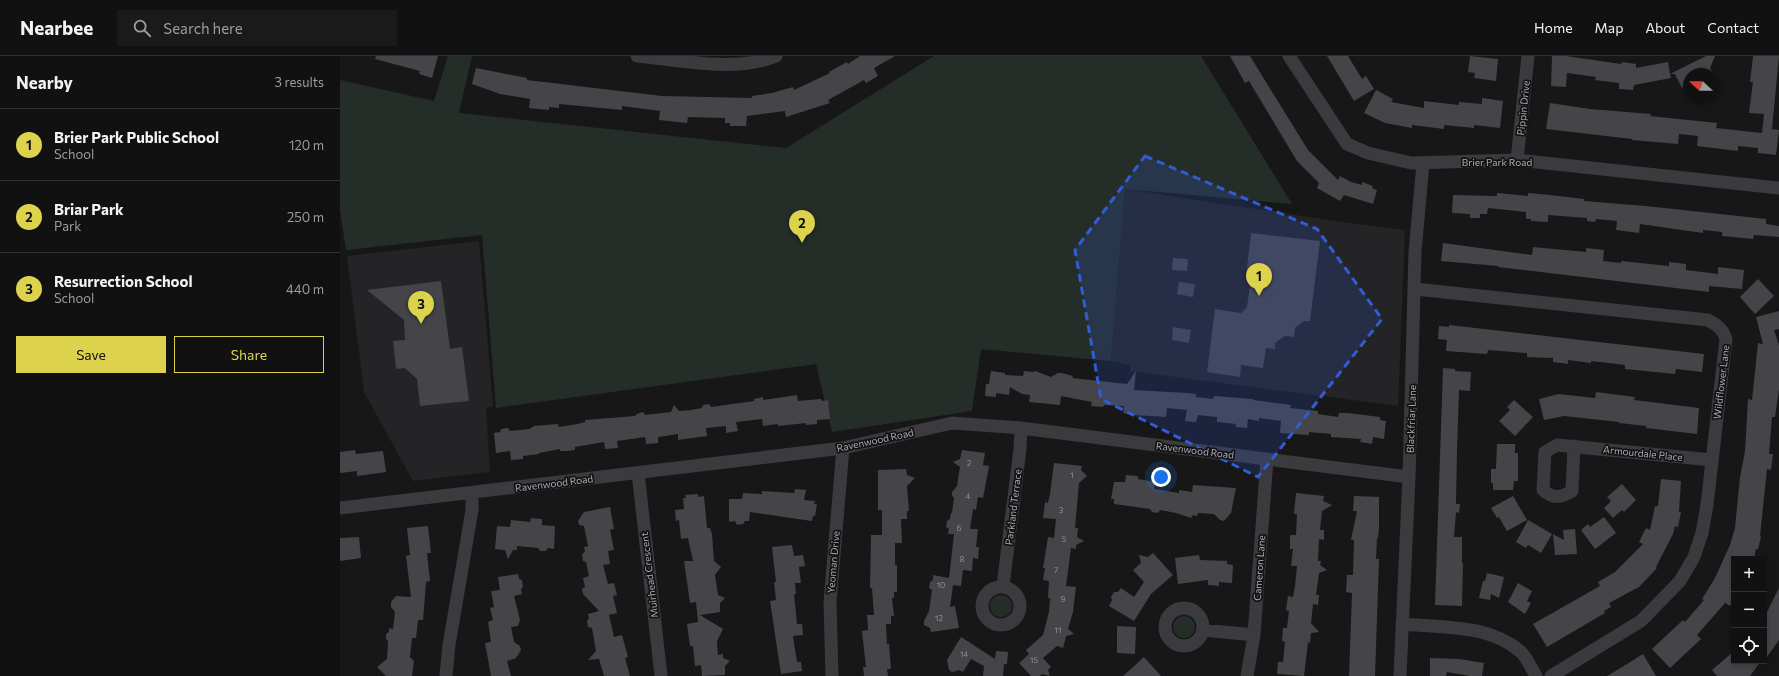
<!DOCTYPE html>
<html lang="en">
<head>
<meta charset="utf-8">
<style>
	:root { --surface:#111112; --page:#1a1a1b; --text:#f1f3f6; --muted:#9c9d9f; --line:#303132; --accent:#ddd24b }
	body { margin:0; font-family:Commissioner,sans-serif; background:var(--page); color:var(--text) }
	.controls { position:absolute; right:12px; bottom:12px; display:grid; overflow:hidden; border-radius:0px; box-shadow:0 2px 6px #0003 }
	.controls button { width:36px; height:36px; display:grid; place-items:center; padding:0; border:0; border-bottom:1px solid var(--line); background:var(--surface); color:var(--text); font:20px sans-serif }
	.compass { position:absolute; left:1343px; top:12px; width:36px; height:36px; border-radius:50%; background:var(--surface); box-shadow:0 2px 6px #0003; rotate:292deg }
	.you { position:absolute; left:821px; top:421px; width:14px; height:14px; margin:-10px; border:3px solid #fff; border-radius:50%; background:#1a73e8; box-shadow:0 0 0 6px #1a73e833 }
	.badge { display:grid; place-items:center; width:26px; height:26px; border-radius:50%; background:var(--accent); color:#111; font-size:13px; font-weight:700 }
	.pin { position:absolute; translate:-50% -33px; filter:drop-shadow(0 1px 2px #0008) }
	.pin::after { content:''; position:absolute; top:21px; width:14px; height:12px; background:inherit; clip-path:polygon(0 0,100% 0,50% 100%) }
	.list { margin:0; padding:0; list-style:none }
	h2 { display:flex; justify-content:space-between; align-items:center; height:52px; margin:0; padding:0 16px; font-size:17px }
	h2 small { font-size:13px; font-weight:400; color:var(--muted) }
	.list li { display:grid; grid-template-columns:26px 1fr auto; gap:12px; align-items:center; box-sizing:border-box; height:72px; padding:0 16px; border-top:1px solid var(--line) }
	.list b { display:block; font-size:15px; white-space:nowrap }
	.list p { margin:0; font-size:13px; white-space:nowrap; color:var(--muted) }
	.list em { font-size:13px; font-style:normal; color:var(--muted) }
	.actions { display:flex; gap:8px; padding:12px 16px }
	.actions a { flex:1; padding:9px 0; border:1px solid var(--accent); border-radius:0px; text-align:center; font-size:14px; color:var(--accent) }
	.actions .main { background:var(--accent); color:#111 }
	.icon { flex:none; width:22px; height:22px; fill:none; stroke:currentColor; stroke-width:2; stroke-linecap:round; stroke-linejoin:round }
	.map { position:relative; flex:none; width:1439px; height:620px; overflow:hidden }
	header { display:flex; align-items:center; gap:24px; box-sizing:border-box; height:56px; padding:0 20px; background:var(--surface); border-bottom:1px solid var(--line) }
	header strong { font-size:19px }
	nav { display:flex; gap:22px; margin-inline-start:auto; font-size:14px }
	.search { width:280px; height:36px; background:var(--page); display:flex; align-items:center; gap:10px; box-sizing:border-box; padding:0 14px; border-radius:0px; color:var(--muted); font-size:15px }
	main { display:flex }
	aside { flex:1; background:var(--surface) }
	.map>svg:first-child { display:block }
	.built { fill:#242325 }
	.green { fill:#252d29 }
	.building { fill:#454448 }
	.lines { fill:none; stroke-linecap:round; stroke-linejoin:round }
	.minor { stroke:#3b3a3f; stroke-width:13 }
	.marked { fill:#325cd3; fill-opacity:0.2; stroke:#325cd3; stroke-width:3; stroke-dasharray:8 5; stroke-linejoin:round }
	.labels { text-anchor:middle; stroke-width:3.5; stroke-linejoin:round; paint-order:stroke }
	.number-label { font-size:8px; fill:#92919b }
	.street-label { font-size:10px; fill:#ababb7; stroke:#121213 }
</style>
</head>
<body>
<header>
<strong>Nearbee</strong>
<div class="search"><svg class="icon" aria-label="search" viewBox="0 0 24 24"><circle cx="10" cy="10" r="6"/><path d="M15 15l6 6"/></svg>Search here</div>
<nav><a>Home</a><a>Map</a><a>About</a><a>Contact</a></nav>
</header>
<main>
<aside>
<h2>Nearby<small>3 results</small></h2>
<ul class="list">
<li><span class="badge">1</span><div><b>Brier Park Public School</b><p>School</p></div><em>120 m</em></li>
<li><span class="badge">2</span><div><b>Briar Park</b><p>Park</p></div><em>250 m</em></li>
<li><span class="badge">3</span><div><b>Resurrection School</b><p>School</p></div><em>440 m</em></li>
</ul>
<div class="actions"><a class="main">Save</a><a>Share</a></div>
</aside>
<div class="map">
<svg width="1439" height="620" viewBox="0 0 1439 620">
	<rect width="100%" height="100%" fill="#171718"/>
	<path class="built" d="M785,133L995,165L1065,174L1058,350L790,315V309L771,305Z
		M139,185L153,350L146,352L150,416L73,425L24,336L7,200Z"/>
	<path class="green" d="M108,0H132L119,57L446,92L594,0H861L952,148L785,133L771,305L641,293L632,355L492,376L476,308L156,352L142,179L6,194L0,154V24L94,45Z
		M650 550a11 11 0 1 1 22 0a11 11 0 1 1-22 0Z
		M833 571a11 11 0 1 1 22 0a11 11 0 1 1-22 0Z"/>
	<path class="building" d="M36,0H98L92,22L79,18L80,15L35,3Z
		M520,0H555L534,12L538,20L526,27L524,24L488,44L490,47L446,61L445,55L407,60L406,70H390V67H385V62L348,61L347,67L319,64L320,55L282,50V54L219,48V52L209,51V54L189,52L190,43L160,38L132,28L136,12L187,22V24L322,40L412,42V40L432,37L453,31L454,34L490,17L489,16L507,6L508,8Z
		M890,0H910L968,94L998,124L1000,120L1011,126L1022,129V126L1033,130L1032,132L1037,134L1033,148L1004,139L1000,145L977,132L979,127L957,105L909,25L905,27Z
		M987,0H1008L1022,23L1026,20L1034,33L1014,45Z
		M1130,0L1158,3L1156,25L1134,22L1135,17L1128,16Z
		M1212,0H1226L1281,8L1282,6L1296,8V12L1328,6L1330,18L1366,0H1375L1370,12L1373,18H1349V28L1342,32L1335,18H1330L1331,22L1294,29L1293,34L1279,33V27L1255,24L1256,21L1227,17L1226,31L1211,30Z
		M1413,0H1439L1432,73L1439,74L1436,99L1418,97V92L1398,90V95L1357,90L1358,80L1339,78L1338,88L1292,84V83L1206,73L1210,47L1250,53L1311,58L1310,60L1377,67L1376,72L1422,77L1424,58L1409,57L1413,26H1410Z
		M1036,34L1053,43L1051,46L1084,52V45L1119,49V46L1142,48V42L1163,45L1160,72L1134,69V72L1104,69V73L1072,69V72L1045,67L1024,57Z
		M1157,137L1188,140V137L1210,139L1244,143V145L1306,150L1426,163V168L1439,170V181L1414,179L1413,183L1382,180V176L1363,174V177L1300,168L1299,177L1276,174L1277,165L1256,163L1255,166L1247,165V162L1208,159V166L1191,165V163H1186V156L1148,152L1147,158H1140V162H1130V158L1112,157L1113,139L1157,140Z
		M911,177L980,185L970,265H964L955,272L954,281L945,280L935,287V293L926,292L923,312L901,309L900,321L867,316L875,253L901,257L907,251L911,221L906,220Z
		M1103,187L1192,199L1193,191L1246,196V192L1264,194L1263,205L1281,207V205L1329,210V206L1346,208V214L1378,218V211L1404,214L1402,233L1369,230V236L1158,211V210L1101,205Z
		M833,202L848,203L847,215L832,214Z
		M1418,223L1434,240L1415,258L1400,241Z
		M101,225L110,293L122,291L129,345L80,350L77,323L65,312L56,313L53,285L65,284L64,264L27,234Z
		M839,226L855,228L853,241L837,238Z
		M1439,255V273L1434,274L1439,289V333L1435,361H1432L1429,398H1433L1431,414L1427,413L1420,480L1421,481L1418,493H1416L1414,503H1394V543L1390,550L1385,547L1357,579L1361,583L1330,612L1312,593L1343,564L1345,566L1364,544L1362,543L1375,522L1390,489L1395,472L1400,421L1405,395L1408,343L1412,344L1418,287L1423,288L1416,261Z
		M1109,269L1364,298L1362,316L1336,313L1335,318L1285,313V309L1251,305V307L1228,304V308L1213,306V302L1187,301V297L1148,294L1147,298L1106,295L1107,284L1098,283L1099,270L1109,271Z
		M833,271L851,274L849,287L832,284Z
		M1103,312L1115,313V315L1131,316L1130,335L1119,334L1117,394L1116,448H1120L1119,457L1116,456L1114,481H1122V507H1123L1122,550L1095,549Z
		M651,315L665,317V319L683,320L684,315L693,316L695,315L711,321L718,317H722L733,320L732,322L787,328L796,315L794,334L847,337L856,338V341L873,343L874,340L913,343V344L951,349L950,352L978,355V358L998,361L999,357H1008L1040,361V364L1046,365L1044,383L1033,381L1032,388L1020,386L1021,383L991,381V378L969,376V379L940,377L941,365L919,362V365L908,363L907,372L896,371V368L877,366V361L858,359L856,366L845,365L847,354L827,352L826,361L794,359L783,357L784,350L764,349L763,351L751,350L752,346L721,340L720,349L689,346L690,339L682,338L670,331L669,339L656,337V341L645,340L646,328H649Z
		M1256,336L1295,341L1294,344L1359,352L1357,378L1306,372V370L1279,367V366L1224,360L1204,364L1199,343L1219,338L1255,342Z
		M457,339L458,345L481,343L482,345L488,344L490,363L477,364V368L466,369V367L438,370V368L423,370L422,363L396,366L398,375L386,377V370L366,372L367,380L338,384V378L318,381V387L306,388L305,381L277,385L278,392L265,393L264,386L235,391V394L226,395H220V393L199,397V398L183,400V403L171,404L170,395L156,397L154,377L160,376L161,373L168,372L170,375L189,373L193,371V370L218,368L219,371L238,368L245,366V364L295,360L297,358L303,356L305,359L331,356L334,349L339,355L351,354L362,352L363,349L369,348L371,351L414,345V343L423,341V344Z
		M1174,344L1193,361L1175,380L1159,365L1170,354L1167,351Z
		M1157,388H1175V397H1178V425H1174L1173,434H1153V427H1151V413H1156Z
		M15,394L16,398L43,395L46,416L17,420V415L0,417V396Z
		M622,394L645,397L643,409L649,410L643,442L638,441L636,454L633,453L630,473H638L636,491H639L638,503L633,502L632,515L623,514L621,530L613,529L610,551L615,550L619,572L591,576L590,572L584,569V565L589,555L592,534L589,532L590,526L593,524V519L609,522L614,478H608L609,473L606,471L607,465L610,463L611,457H612L614,442L612,440V436L617,430L620,411L613,406L620,403Z
		M714,407L742,410L741,414L747,420L739,427L735,472H738L737,481L744,485L736,489V493L731,492L726,530L736,531L733,556L728,573L734,578L726,580L723,592L717,590L703,602L711,611L708,614L710,620L702,618L700,620H691L679,607L689,598L686,594L703,579L709,556L710,542H708L709,525L703,524L705,512H703L708,481L714,482L716,463L703,462L705,446L708,447L710,438Z
		M566,413L567,419L575,422L567,430L569,455H567V463H561L562,487H555V509H557V536H554V542H552L554,560H551V568H546L547,588H549L551,613H547L548,620H524L523,611H526L522,575L528,574L527,559H534L532,532H530L531,479H542V454H538V414Z
		M786,419L798,420V423L815,426L814,433L839,437V434L852,436L853,429L896,432L891,457L884,465L880,464L874,458L858,457L857,460L853,459L851,462L836,457L820,454L818,457L812,456L810,453L774,448V443H771L774,426H785Z
		M1321,423L1341,425L1339,456H1341L1338,471L1335,470L1333,478L1316,511L1317,512L1299,531L1269,547L1271,551L1264,555L1265,557L1207,591L1193,568L1260,530L1258,526L1275,516L1303,488L1299,486L1306,472L1310,474L1315,450H1318Z
		M1282,428L1296,444L1284,456L1282,454L1273,462L1264,452L1271,445L1267,441Z
		M455,433L466,434L464,444L475,445L474,448H477L475,460H473L472,465L410,456L409,465H405L403,468L397,469L395,465L389,466V443H402L403,437L422,438V435L454,437Z
		M956,437L984,440L983,445L992,449L982,455L980,474H984V484L979,483L978,505H981L980,509L987,514L979,517L976,539H979L978,549L973,548L971,567L979,576L971,577L970,587L968,586L964,620L937,618L938,606H943L945,586L942,585L943,572H947L949,555L946,554L948,540L953,541L955,530L957,510H951L953,493H950V479H956L957,458H954Z
		M358,438V441L364,440L367,472H370L372,478L374,505L381,511L375,519L378,539L385,542L380,547V556L360,559L383,573L377,585L378,599L383,598V602L390,605L385,610V619L362,620L361,609L355,610L353,590H350L347,568L358,566L356,546L350,547L344,505H353L348,482L341,483L339,464L336,465L335,454L344,453L343,442H346L345,439Z
		M1014,440L1039,441V472L1038,482H1037L1036,503H1039L1035,620H1009L1012,537L1006,536L1007,519H1013L1014,484H1011L1017,455H1013Z
		M1173,440L1187,464L1167,475L1159,461L1157,462L1151,452Z
		M270,451L274,473L270,474L274,494L268,495L270,508L263,509L268,528L274,527L277,539L273,540L277,557L269,559L274,581L282,579L288,601L285,602L290,620H264L259,603L248,604L256,595L252,572L248,571L247,565L249,562L248,558L259,555L243,538L242,533L245,531L243,522L249,520L246,506L243,505L242,498L245,496L244,491L248,490L244,470L239,469L238,465L244,456Z
		M1264,461L1276,477L1255,493L1241,474L1248,468L1250,471Z
		M191,462L202,463V469L215,470L214,493L208,492L206,495H200L198,492L177,490V494H173L168,503L165,494L155,493L157,470L170,471L171,464L190,466Z
		M1188,464L1212,478L1201,497L1188,489L1186,492L1176,486Z
		M88,470L91,497H87L90,525L86,526L83,564H78L76,582H72L70,601L74,605L72,620H46L37,611L47,603L48,585L46,583V578L49,576V572L53,573L55,556L51,551V546L56,540L71,541L66,500L70,499L67,472Z
		M1235,473L1237,498L1215,499L1213,478L1224,484L1223,474Z
		M19,481L21,502L0,505V482Z
		M452,489L454,500L463,499L465,510L459,511L461,527H455L456,538H454L457,568H462L463,579L453,580L457,606H461L462,615L441,618L430,545L436,544L434,526H436L432,491Z
		M813,497L833,519L811,538L794,565L769,550L772,544L771,541L774,536H778L781,532L794,541L804,526L793,514L801,507L799,499L808,501Z
		M859,499L860,504L887,505V508L893,509L892,527L879,526V530L868,529V524L838,528L835,502Z
		M1147,517L1164,521L1159,542L1151,538L1150,544L1139,542L1143,525H1145Z
		M178,518L179,523L182,524L183,531L181,533L182,538L174,540L180,564L178,570L171,571L174,586L180,590L181,594L176,602L167,605L171,620H151L145,587L151,586L148,566L153,564L150,552L154,551L151,535L160,534L158,521Z
		M1178,527L1192,535L1187,545L1191,547L1185,558L1168,546Z
		M1439,532V584L1424,605V562Z
		M777,570L796,571L795,598L777,597Z
		M621,581L655,603L656,595L668,596L667,608H664L663,620H643L644,610L631,603L623,616L619,614L612,616L609,614L607,604Z
		M1394,595V605H1421L1410,620H1377L1372,614Z
		M1303,598L1316,620H1267L1287,608Z
		M804,601L821,620H783Z
		M1090,602L1119,603L1144,607L1142,620H1130L1107,616L1106,620H1090Z"/>
	<g class="lines">
		<path class="minor" d="M297,0C340,4 395,17 436,0
			M949,0L1007,88L1028,97L1071,107L1177,104L1439,132
			M1177,104L1188,0
			M1075,233L1368,264C1377,269 1383,273 1386,283L1367,449L1362,477L1354,501L1340,525L1301,565L1211,620
			M1234,390L1232,435C1221,442 1213,443 1203,434L1205,396L1217,389L1372,404
			M298,417L321,620
			M0,452L503,392L612,367L681,372L1069,421
			M663,530L680,393L681,372
			M642 550a19 19 0 1 1 38 0a19 19 0 1 1-38 0Z
			M825 571a19 19 0 1 1 38 0a19 19 0 1 1-38 0Z
			M1062,568C1103,572 1149,568 1181,596C1187,602 1192,613 1196,620
			M863,574L914,579
			M106,620L109,589L132,454V437
			M492,620L490,546L503,392
			M907,620L914,579L927,403
			M1060,620L1069,421L1075,196L1083,107"/>
	</g>
	<path class="marked" d="M805,100L977,173L1042,263L918,421L761,343L735,194Z"/>
	<g class="labels">
		<g class="number-label">
			<text x="629" y="410">2</text>
			<text x="732" y="422">1</text>
			<text x="628" y="443">4</text>
			<text x="721" y="457">3</text>
			<text x="619" y="475">6</text>
			<text x="724" y="486">5</text>
			<text x="622" y="506">8</text>
			<text x="716" y="517">7</text>
			<text x="601" y="532">10</text>
			<text x="723" y="546">9</text>
			<text x="599" y="565">12</text>
			<text x="718" y="577">11</text>
			<text x="624" y="601">14</text>
			<text x="694" y="607">15</text>
		</g>
		<g class="street-label">
			<text transform="translate(1183 52) rotate(-84)" y="4">Pippin Drive</text>
			<text x="1157" y="110">Brier Park Road</text>
			<text transform="translate(1381 326) rotate(-83)" y="4">Wildflower Lane</text>
			<text transform="translate(1071 363) rotate(-88)" y="4">Blackfriar Lane</text>
			<text transform="translate(535 384) rotate(-12)" y="4">Ravenwood Road</text>
			<text transform="translate(855 394) rotate(7)" y="4">Ravenwood Road</text>
			<text transform="translate(1303 397) rotate(6)" y="4">Armourdale Place</text>
			<text transform="translate(214 427) rotate(-7)" y="4">Ravenwood Road</text>
			<text transform="translate(673 451) rotate(-83)" y="4">Parkland Terrace</text>
			<text transform="translate(493 506) rotate(-85)" y="4">Yeoman Drive</text>
			<text transform="translate(919 512) rotate(-86)" y="4">Cameron Lane</text>
			<text transform="translate(309 519) rotate(-97)" y="4">Muirhead Crescent</text>
		</g>
	</g>
</svg>
<div class="controls">
<button>+</button>
<button>−</button>
<button><svg class="icon" aria-label="locate" viewBox="0 0 24 24"><circle cx="12" cy="12" r="6"/><path d="M12 2v4M12 18v4M2 12h4M18 12h4"/></svg></button>
</div>
<svg class="compass" viewBox="-18 -18 36 36"><path d="M0-13l5 13h-10z" fill="#e53935"/><path d="M0 13l5-13h-10z" fill="#9c9d9f"/></svg>
<div class="you"></div>
<div class="pin badge" style="left:919px;top:240px">1</div>
<div class="pin badge" style="left:462px;top:187px">2</div>
<div class="pin badge" style="left:81px;top:268px">3</div>
</div>
</main>
</body>
</html>
